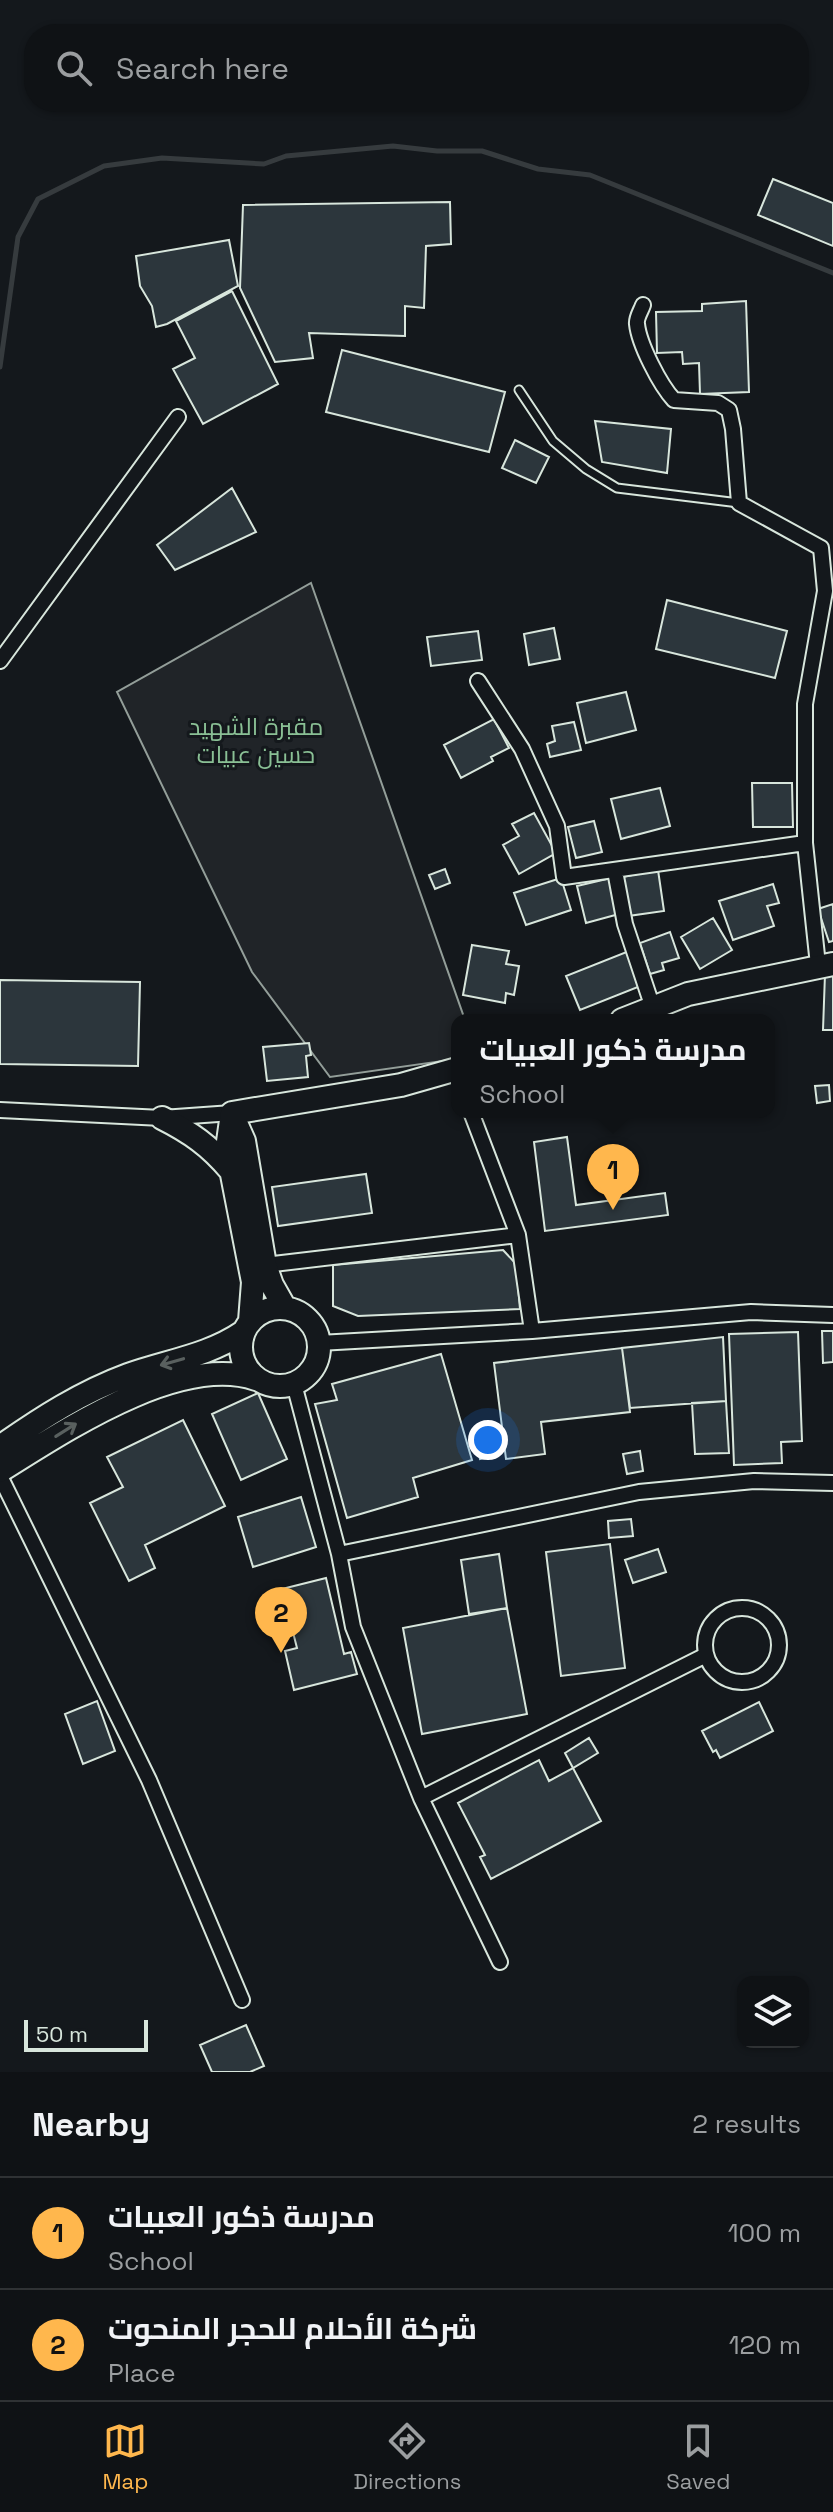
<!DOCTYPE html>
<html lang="en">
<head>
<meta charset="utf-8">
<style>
	:root { --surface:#0f1215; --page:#1d2022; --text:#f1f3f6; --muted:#9b9ea0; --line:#2f3234; --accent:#ffb74d }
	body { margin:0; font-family:"Space Grotesk",Cairo,sans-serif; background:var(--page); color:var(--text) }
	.controls { position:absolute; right:24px; bottom:24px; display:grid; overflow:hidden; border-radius:16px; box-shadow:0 2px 6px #0004 }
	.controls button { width:72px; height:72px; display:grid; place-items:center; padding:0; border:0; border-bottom:2px solid var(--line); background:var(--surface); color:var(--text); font:40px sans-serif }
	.scale { position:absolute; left:24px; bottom:20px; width:124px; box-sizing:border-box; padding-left:8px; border:4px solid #d8e6dc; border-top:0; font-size:22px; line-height:28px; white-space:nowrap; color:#d8e6dc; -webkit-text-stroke:6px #14181c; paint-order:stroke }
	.you { position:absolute; left:488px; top:1440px; width:28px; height:28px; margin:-20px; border:6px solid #fff; border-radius:50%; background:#1a73e8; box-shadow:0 0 0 12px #1a73e833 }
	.badge { display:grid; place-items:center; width:52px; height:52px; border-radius:50%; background:var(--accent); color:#111; font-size:26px; font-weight:700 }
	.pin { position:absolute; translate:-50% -66px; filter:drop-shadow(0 2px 4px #0008) }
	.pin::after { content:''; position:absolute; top:42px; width:28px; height:24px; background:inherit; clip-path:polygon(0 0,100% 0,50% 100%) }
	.popup { position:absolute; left:451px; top:1014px; width:324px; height:104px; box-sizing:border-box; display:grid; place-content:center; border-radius:16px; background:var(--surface); filter:drop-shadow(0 2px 6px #0005); font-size:26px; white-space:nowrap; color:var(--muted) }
	.popup b { font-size:30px; color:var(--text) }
	.popup::after { content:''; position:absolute; left:50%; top:100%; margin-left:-16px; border:16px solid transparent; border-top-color:var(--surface) }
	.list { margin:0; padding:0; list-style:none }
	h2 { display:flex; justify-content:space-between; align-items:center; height:104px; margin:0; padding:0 32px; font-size:34px }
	h2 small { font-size:26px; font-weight:400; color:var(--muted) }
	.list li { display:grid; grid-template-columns:52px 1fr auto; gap:24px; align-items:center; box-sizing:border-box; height:112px; padding:0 32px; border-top:2px solid var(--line) }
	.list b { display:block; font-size:30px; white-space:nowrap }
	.list p { margin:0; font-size:26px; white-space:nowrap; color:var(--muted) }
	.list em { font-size:26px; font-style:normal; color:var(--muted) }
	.icon { flex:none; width:44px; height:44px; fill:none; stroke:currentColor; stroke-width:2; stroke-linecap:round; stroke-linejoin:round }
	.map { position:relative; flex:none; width:833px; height:2072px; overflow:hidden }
	.search { position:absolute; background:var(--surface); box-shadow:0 2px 6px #0004; left:24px; right:24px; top:24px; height:88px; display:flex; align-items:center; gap:20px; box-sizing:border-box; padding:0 28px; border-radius:32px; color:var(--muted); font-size:30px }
	.sheet { height:328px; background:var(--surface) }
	nav { display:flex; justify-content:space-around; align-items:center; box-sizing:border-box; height:112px; border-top:2px solid var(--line); background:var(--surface); font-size:22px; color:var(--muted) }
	nav a { display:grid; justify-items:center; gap:4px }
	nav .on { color:var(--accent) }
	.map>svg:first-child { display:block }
	.green { fill:#202428; stroke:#939e99; stroke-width:2 }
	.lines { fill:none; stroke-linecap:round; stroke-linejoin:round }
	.stream { stroke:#363b3e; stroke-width:5 }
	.building { fill:#2c363c; stroke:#d8e6dc; stroke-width:2 }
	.lane-casing { stroke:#d8e6dc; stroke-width:11 }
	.street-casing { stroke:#d8e6dc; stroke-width:18 }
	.secondary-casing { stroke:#d8e6dc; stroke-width:26 }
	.lane { stroke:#14181c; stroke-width:7 }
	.street { stroke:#14181c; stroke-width:14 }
	.secondary { stroke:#14181c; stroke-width:22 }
	.oneway { stroke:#59605f }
	.labels { text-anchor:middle; stroke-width:6; stroke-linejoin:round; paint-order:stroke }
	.park-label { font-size:24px; fill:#8ac095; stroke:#14181c }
</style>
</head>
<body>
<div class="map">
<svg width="833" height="2072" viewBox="0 0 833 2072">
	<rect width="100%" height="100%" fill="#14181c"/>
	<path class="green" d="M311,583L465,1020H457V1059L330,1077L252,972L117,692Z"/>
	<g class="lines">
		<path class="stream" d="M0,367L18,237L38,199L104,166L162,158L264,164L286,156L393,146L437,151H482L538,169L590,175L833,273"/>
	</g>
	<path class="building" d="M773,179L833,203V246L758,215Z
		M450,202L451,244L426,246L424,308L405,306V336L309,333L313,358L275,362L240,288L243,205Z
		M229,240L238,286L167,324L156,327L152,306L140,286L136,256Z
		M232,291L278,384L203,424L173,369L195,358L176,321Z
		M746,301L749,392L700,394L699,363L683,364L682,352L657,353L656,312L702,311V304Z
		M342,350L505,392L489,452L326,412Z
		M595,421L671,429L667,473L602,462Z
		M515,440L549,457L536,483L502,468Z
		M232,488L256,532L175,570L157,545Z
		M667,600L787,631L775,678L656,649Z
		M554,628L560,659L529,665L524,634Z
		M478,631L482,660L431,666L427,637Z
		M626,692L636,730L586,743L577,703Z
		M494,719L509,748L491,757L493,761L461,778L444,745Z
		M574,722L581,750L550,757L547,744L555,741L552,726Z
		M752,783H792L793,827H753Z
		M660,788L670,826L621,839L611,799Z
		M534,813L556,853L519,874L503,845L519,836L512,824Z
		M594,821L602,852L576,858L568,827Z
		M445,869L450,883L435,889L429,875Z
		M658,870L664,911L628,916L622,877Z
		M561,878L571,910L526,925L514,893Z
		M611,878L619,914L586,923L577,886Z
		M773,884L779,903L767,906L774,926L733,940L719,901Z
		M833,904V941L829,942L818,909Z
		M713,918L732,950L700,969L681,937Z
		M670,932L679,958L662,963L664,970L650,974L640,943Z
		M472,945L509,951L506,964L519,966L514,995L506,993L505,1003L463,995Z
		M629,951L643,985L580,1010L566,976Z
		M825,974H833V1030H823Z
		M0,980L140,982L138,1066L0,1064Z
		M309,1043L311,1055L306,1056L308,1077L267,1081L263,1047Z
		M829,1085L830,1101L817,1103L815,1086Z
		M567,1137L576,1205L665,1193L668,1215L545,1231L534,1142Z
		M366,1174L372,1213L278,1226L272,1187Z
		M503,1250L516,1264L520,1309L358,1316L333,1306V1265Z
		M822,1331H833V1362L823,1363Z
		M798,1332L802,1441L781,1442L782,1463L734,1465L729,1334Z
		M723,1337L726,1401L630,1408L622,1348Z
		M622,1348L630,1412L541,1422L545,1454L506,1459L494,1363Z
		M441,1354L472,1460L413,1478L418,1497L347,1518L315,1404L337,1400L332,1384Z
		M258,1393L287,1459L241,1480L212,1414Z
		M726,1401L729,1453L695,1454L692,1403Z
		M183,1420L225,1506L145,1545L155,1568L129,1581L90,1503L123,1487L107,1457Z
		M494,1425L499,1455L480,1459L474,1428Z
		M640,1451L643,1471L627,1474L623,1454Z
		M301,1497L316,1547L253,1567L238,1517Z
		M631,1519L633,1536L609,1538L608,1521Z
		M610,1544L625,1668L561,1676L546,1552Z
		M658,1549L666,1572L633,1583L625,1560Z
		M499,1554L507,1608L469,1614L461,1560Z
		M326,1578L344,1654L351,1652L357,1674L294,1690L285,1651L297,1648L282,1589Z
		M507,1608L527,1714L422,1734L403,1628Z
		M97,1701L115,1751L83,1764L65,1714Z
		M759,1702L773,1731L720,1758L716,1750L713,1752L702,1731Z
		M589,1738L598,1753L573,1768L565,1753Z
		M539,1760L549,1781L573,1768L601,1821L491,1879L480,1857L485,1855L458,1803Z
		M246,2025L264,2066L250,2072H212L200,2045Z"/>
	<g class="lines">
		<defs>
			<path id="lane" d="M519,390L553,441L586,469L617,488L739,503"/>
			<path id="street" d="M643,305C641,311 636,318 637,324C639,344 660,385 674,400L718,403L729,410L733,429L739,503L821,548L825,591L805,704V843L818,965
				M0,661L178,417
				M478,681L522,749L557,826L564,877L805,843
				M615,871L625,924L653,1008
				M0,1110L162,1118L232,1113
				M471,1112L518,1235L532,1331
				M265,1265L518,1235
				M319,1343L532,1331L751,1312L833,1315
				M294,1384L339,1554L353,1627L421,1798L500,1962
				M0,1476L149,1780L242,2000
				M339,1554L639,1492L754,1481L833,1483
				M705 1645a37 37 0 1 1 74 0a37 37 0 1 1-74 0Z
				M421,1798L706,1655"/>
			<path id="secondary" d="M622,1020L688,994L833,964
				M232,1113L401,1085L457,1069
				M232,1113L227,1149L253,1282L250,1321
				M232,1114L244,1141L265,1265L272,1285L285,1308
				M162,1118C190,1132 210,1146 230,1170
				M241 1347a39 39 0 1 1 78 0a39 39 0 1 1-78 0Z
				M0,1447C41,1418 82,1392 128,1375C167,1361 208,1356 243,1332
				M0,1471C63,1432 179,1353 256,1379"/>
		</defs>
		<use href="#lane" class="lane-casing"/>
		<use href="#street" class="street-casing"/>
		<use href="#secondary" class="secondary-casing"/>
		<use href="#lane" class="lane"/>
		<use href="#street" class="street"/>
		<use href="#secondary" class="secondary"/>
	</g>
	<defs><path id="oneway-shaft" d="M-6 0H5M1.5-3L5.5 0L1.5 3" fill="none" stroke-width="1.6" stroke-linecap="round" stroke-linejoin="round" transform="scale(2)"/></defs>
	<g class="oneway">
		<use href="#oneway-shaft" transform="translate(172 1362) rotate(164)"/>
		<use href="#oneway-shaft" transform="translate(66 1430) rotate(-32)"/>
	</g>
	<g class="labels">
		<g class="park-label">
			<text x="256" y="735">مقبرة الشهيد<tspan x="256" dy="28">حسين عبيات</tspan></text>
		</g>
	</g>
</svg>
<div class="controls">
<button><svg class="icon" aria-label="layers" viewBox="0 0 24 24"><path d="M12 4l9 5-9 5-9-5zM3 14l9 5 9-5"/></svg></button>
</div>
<div class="scale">50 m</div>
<div class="you"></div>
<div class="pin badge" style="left:613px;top:1210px">1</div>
<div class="popup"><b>مدرسة ذكور العبيات</b>School</div>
<div class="pin badge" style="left:281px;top:1653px">2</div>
<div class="search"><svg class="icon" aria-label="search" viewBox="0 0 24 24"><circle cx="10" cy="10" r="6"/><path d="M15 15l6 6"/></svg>Search here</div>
</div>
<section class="sheet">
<h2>Nearby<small>2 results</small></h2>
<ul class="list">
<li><span class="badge">1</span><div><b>مدرسة ذكور العبيات</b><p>School</p></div><em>100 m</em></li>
<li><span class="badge">2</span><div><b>شركة الأحلام للحجر المنحوت</b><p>Place</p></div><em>120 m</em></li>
</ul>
</section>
<nav>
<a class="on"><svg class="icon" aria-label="map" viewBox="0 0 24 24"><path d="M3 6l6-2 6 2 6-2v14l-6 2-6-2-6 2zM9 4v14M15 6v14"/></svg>Map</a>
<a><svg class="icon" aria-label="directions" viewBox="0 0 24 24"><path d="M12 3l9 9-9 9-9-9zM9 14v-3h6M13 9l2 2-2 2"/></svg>Directions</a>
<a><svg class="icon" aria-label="saved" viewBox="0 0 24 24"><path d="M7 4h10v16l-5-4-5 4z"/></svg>Saved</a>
</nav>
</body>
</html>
